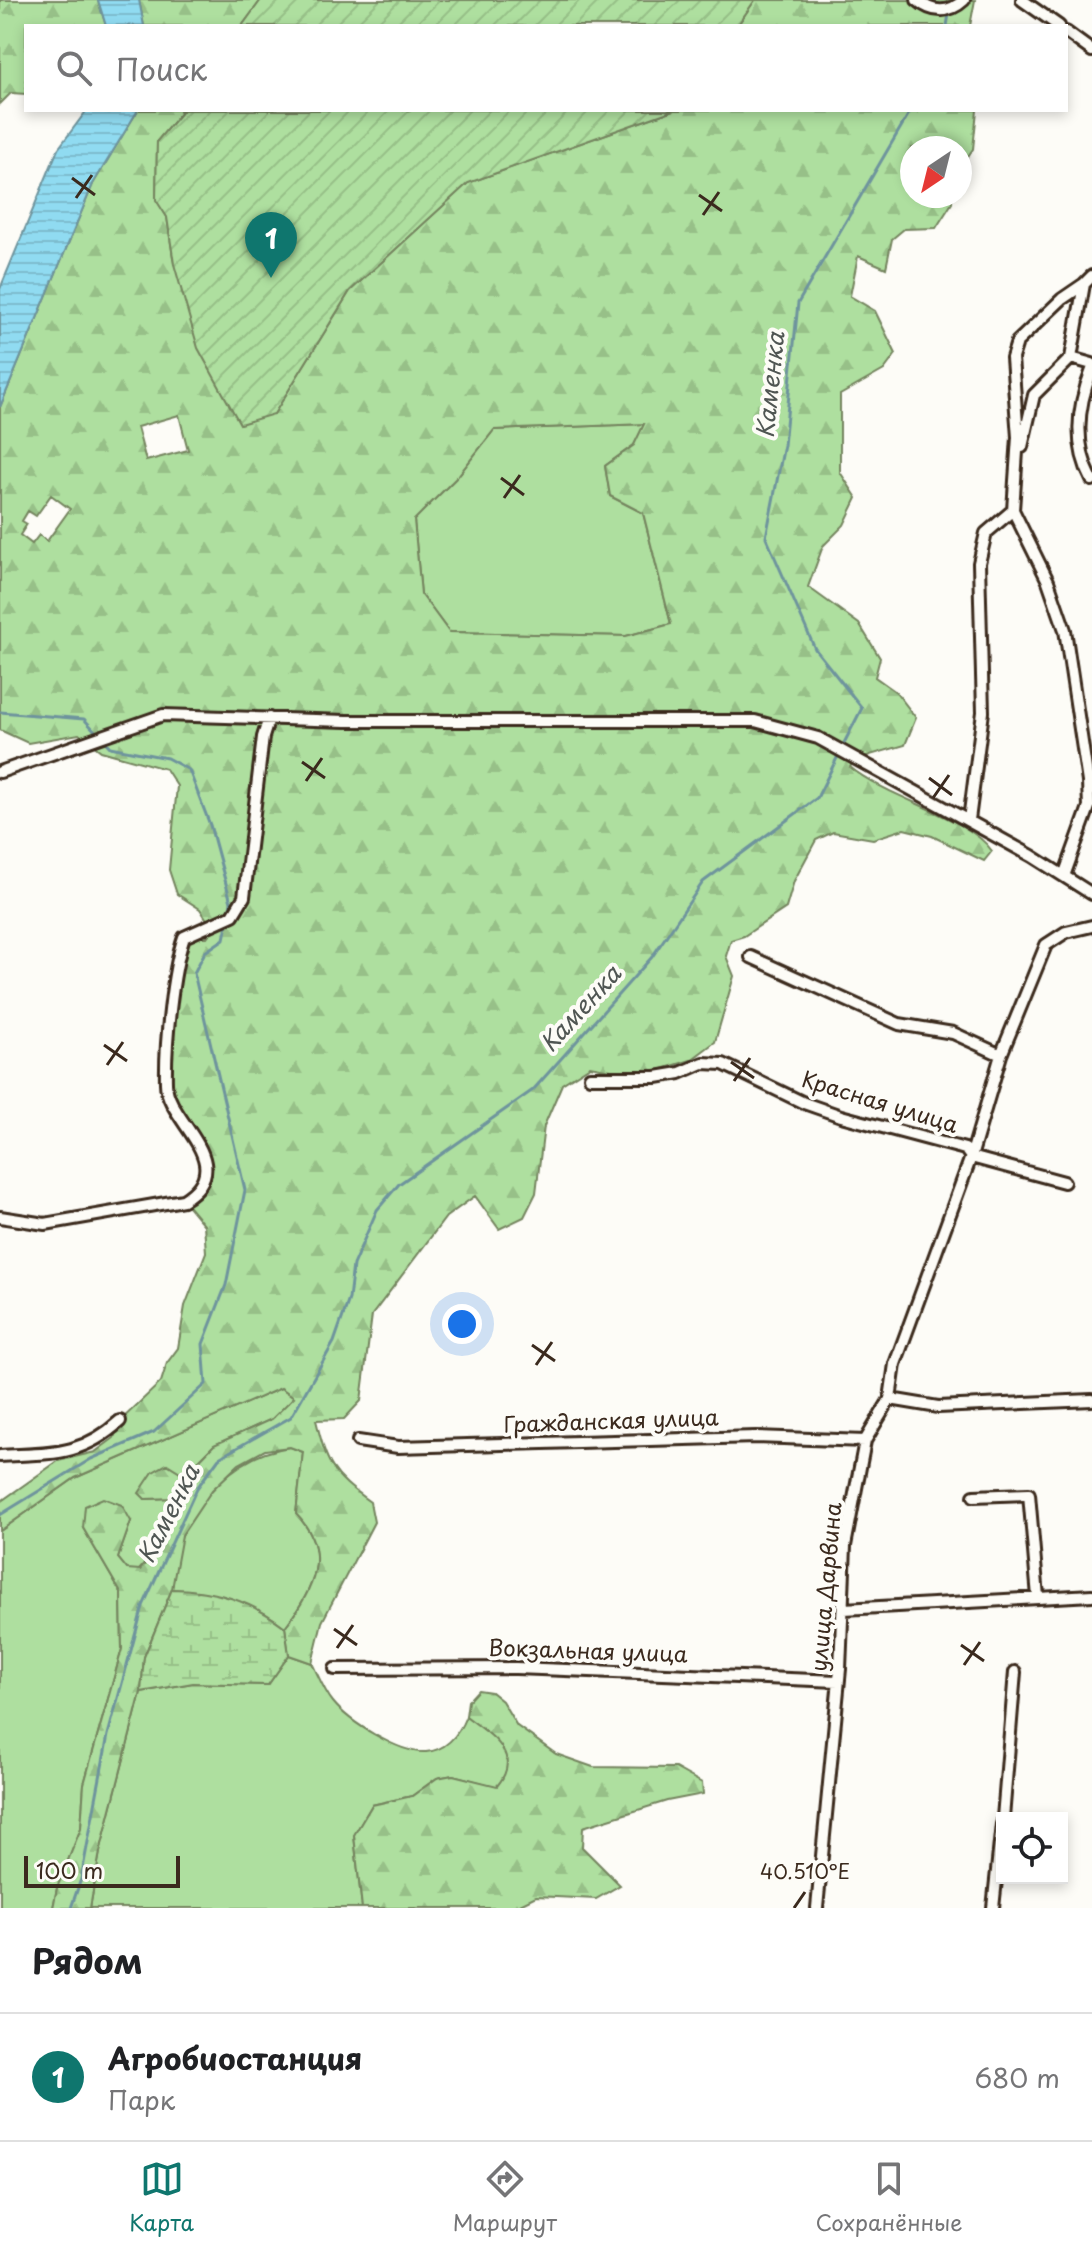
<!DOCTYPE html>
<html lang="ru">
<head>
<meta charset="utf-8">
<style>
	:root { --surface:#fff; --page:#f6f6f6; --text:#202124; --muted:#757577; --line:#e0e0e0; --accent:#0f766e }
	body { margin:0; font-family:"Playpen Sans",sans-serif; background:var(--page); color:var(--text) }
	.controls { position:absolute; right:24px; bottom:24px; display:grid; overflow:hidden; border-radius:0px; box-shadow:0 4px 12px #0003 }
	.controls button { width:72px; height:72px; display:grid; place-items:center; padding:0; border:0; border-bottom:2px solid var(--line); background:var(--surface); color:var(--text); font:40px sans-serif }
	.compass { position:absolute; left:900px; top:136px; width:72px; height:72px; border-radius:50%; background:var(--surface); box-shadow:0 4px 12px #0003; rotate:215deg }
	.scale { position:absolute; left:24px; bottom:20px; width:156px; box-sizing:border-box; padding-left:8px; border:4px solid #3b2a1e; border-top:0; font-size:22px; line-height:28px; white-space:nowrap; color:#3b2a1e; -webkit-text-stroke:6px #fdfcf7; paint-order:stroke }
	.you { position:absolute; left:462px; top:1324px; width:28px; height:28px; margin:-20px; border:6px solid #fff; border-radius:50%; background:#1a73e8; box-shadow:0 0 0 12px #1a73e833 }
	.badge { display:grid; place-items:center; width:52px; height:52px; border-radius:50%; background:var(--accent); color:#fff; font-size:26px; font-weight:700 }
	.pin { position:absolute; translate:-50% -66px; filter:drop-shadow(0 2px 4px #0008) }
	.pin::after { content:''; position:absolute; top:42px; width:28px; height:24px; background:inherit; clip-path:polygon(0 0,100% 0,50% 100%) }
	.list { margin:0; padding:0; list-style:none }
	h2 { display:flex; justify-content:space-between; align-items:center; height:104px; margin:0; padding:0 32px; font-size:34px }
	h2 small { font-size:26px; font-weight:400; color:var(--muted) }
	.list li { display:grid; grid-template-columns:52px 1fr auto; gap:24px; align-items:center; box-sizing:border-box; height:128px; padding:0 32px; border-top:2px solid var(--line) }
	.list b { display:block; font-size:30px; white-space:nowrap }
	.list p { margin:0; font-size:26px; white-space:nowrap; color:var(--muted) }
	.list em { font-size:26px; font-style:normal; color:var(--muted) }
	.icon { flex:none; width:44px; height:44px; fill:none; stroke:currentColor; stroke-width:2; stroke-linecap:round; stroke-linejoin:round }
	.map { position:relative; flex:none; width:1092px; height:1908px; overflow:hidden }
	.search { position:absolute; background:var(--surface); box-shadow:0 4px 12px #0003; left:24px; right:24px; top:24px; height:88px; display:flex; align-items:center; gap:20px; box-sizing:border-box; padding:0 28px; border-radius:0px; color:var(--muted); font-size:30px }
	.sheet { height:232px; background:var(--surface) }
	nav { display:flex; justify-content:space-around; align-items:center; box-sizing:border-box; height:112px; border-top:2px solid var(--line); background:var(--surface); font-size:22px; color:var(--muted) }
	nav a { display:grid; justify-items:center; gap:4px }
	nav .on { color:var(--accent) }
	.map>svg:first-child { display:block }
	.grass { fill:#aedf9f; stroke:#74845e; stroke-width:2 }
	.forest { fill:url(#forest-firs); stroke:#74845e; stroke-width:2; fill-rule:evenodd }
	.wetland { fill:url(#wetland-marsh); stroke:#74845e; stroke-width:2 }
	.garden { fill:url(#garden-furrows); stroke:#74845e; stroke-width:2 }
	.water { fill:url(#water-rules); stroke:#6e949d; stroke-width:2 }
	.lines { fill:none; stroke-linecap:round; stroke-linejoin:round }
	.stream { stroke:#6e949d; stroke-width:3 }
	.minor-casing { stroke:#3b2a1e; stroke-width:16 }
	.minor { stroke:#fdfcf7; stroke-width:10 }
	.ticks { fill:none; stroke:#3b2a1e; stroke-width:3 }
	.labels { text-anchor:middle; stroke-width:8; stroke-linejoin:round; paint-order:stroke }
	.street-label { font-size:22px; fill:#3b2a1e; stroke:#fdfcf7 }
	.water-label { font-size:24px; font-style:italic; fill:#505653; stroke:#fdfcf7 }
	.ticks-label { font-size:20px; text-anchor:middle; fill:#3b2a1e; stroke:#fdfcf7; stroke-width:8; stroke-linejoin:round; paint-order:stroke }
</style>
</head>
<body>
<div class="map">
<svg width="1092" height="1908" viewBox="0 0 1092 1908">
	<defs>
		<pattern id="forest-firs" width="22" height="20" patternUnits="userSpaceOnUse" patternTransform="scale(2)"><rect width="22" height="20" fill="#aedf9f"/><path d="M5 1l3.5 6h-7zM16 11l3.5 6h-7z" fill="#97c088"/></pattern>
		<pattern id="wetland-marsh" width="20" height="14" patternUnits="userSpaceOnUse" patternTransform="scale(2)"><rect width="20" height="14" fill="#aedf9f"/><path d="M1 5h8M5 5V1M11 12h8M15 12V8" fill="none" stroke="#97c088"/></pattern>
		<pattern id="garden-furrows" width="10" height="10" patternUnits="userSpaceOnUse" patternTransform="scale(2)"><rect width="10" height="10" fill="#aedf9f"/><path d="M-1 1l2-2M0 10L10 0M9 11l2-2" fill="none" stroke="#97c088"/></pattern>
		<pattern id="water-rules" width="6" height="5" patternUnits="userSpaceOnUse" patternTransform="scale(2)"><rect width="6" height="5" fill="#90dbf1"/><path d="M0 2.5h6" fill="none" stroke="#7dbcce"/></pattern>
	</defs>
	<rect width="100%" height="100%" fill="#fdfcf7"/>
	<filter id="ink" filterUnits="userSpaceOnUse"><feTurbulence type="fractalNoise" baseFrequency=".0125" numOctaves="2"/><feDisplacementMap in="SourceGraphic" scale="16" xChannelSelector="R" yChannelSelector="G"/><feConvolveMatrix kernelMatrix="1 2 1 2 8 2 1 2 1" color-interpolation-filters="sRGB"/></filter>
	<g filter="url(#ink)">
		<path class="grass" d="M645,424L634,445L605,466L610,496L643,513L671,624L626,636L449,632L421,594L414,520L457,477L494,430Z
			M281,1388L295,1397L272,1419L214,1445L184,1475L175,1471L146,1499L175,1498L177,1510C161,1530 156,1553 139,1570H127L118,1558L131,1521L83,1528L121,1593L122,1649L84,1784L81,1828L57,1888L53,1908H0V1531L75,1478Z
			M290,1447L303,1452L296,1514C333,1552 313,1591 285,1627C253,1602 212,1590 172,1589C175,1572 175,1548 183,1533C206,1489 240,1454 290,1447Z
			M289,1655L312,1663C318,1675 324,1691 333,1702C349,1722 400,1754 426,1752C448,1750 459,1734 466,1716C491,1735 524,1752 498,1787L453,1775L437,1778L412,1796L372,1805L354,1836L362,1908H90L100,1852L141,1692L193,1683L268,1685Z"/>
		<path class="forest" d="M0,0H98L106,26H26V94L11,93L0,104Z
			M139,0H261L242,26H144Z
			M755,0H975L970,26H737Z
			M138,110H183L157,141L156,199L167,217L174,264L274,414L350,291L468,183L674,110H977L973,149L960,168V148H912V196H952V203L936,228L904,229L892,239L886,268L858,256L850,296L875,311L896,354L884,370L840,395V472L857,498L844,525L823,546L808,587L859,624L880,658L875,677L896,692L916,718L905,745L856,759L850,767C887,798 969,817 992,851L984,861L932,836L904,829L873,839L833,832L816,840L794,881L786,908L744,936L731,940L726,956L734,976L715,1042L691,1060L656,1071L622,1072L590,1066L562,1084L544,1126L536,1193L524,1217L499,1229L475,1196L446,1217L372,1315L361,1401L344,1419L316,1420C327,1465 331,1474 370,1502L374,1522L322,1622L312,1663L289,1655L285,1627C313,1591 333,1552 296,1514L303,1452L290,1447L265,1450L239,1464L212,1490L182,1535L172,1589L144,1657L141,1692L100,1852L90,1908H53L57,1888L81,1828L84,1784L122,1649L121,1593L83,1528L85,1506L103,1498L122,1505L131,1521L118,1558L127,1569L140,1570C156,1553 161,1530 176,1510L175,1498L145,1499L139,1493L153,1472L167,1464L185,1475L214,1445L272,1419L294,1397L281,1388L75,1478L0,1531V1502L58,1461L95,1452L114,1438L120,1421L161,1382L167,1363L178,1348L185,1306L206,1252L204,1225L183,1200L196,1192L203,1157L166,1087L184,937H207L213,929L200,909L177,894L169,870L177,786L166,769L101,751L79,734L28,743L0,730V407L93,184ZM179,415L188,450L146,461L137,427ZM644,424L634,445L605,466L610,496L643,513L671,624L626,636L449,632L421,594L414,520L457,477L494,430ZM51,495L70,509L47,541L39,535L32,544L20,535L27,524L22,521L28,511L36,516Z
			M478,1690L491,1692L502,1701L517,1726L556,1754L593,1767L675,1768L702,1783L703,1794L667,1801L583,1827L582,1847L620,1885L596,1899L536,1896L512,1908H362L354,1835L372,1805L412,1796L437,1778L453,1775L497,1786C524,1754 490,1735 466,1716L468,1701Z"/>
		<path class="wetland" d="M172,1589C215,1590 250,1600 285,1627L289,1655L268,1685L193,1683L141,1692L144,1657Z"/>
		<path class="garden" d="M261,0H755L737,26H242Z
			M183,110H674L468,183L350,291L274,414L240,424L198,348L174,264L167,217L156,200L157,141Z"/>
		<path class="water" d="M98,0H139L144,26H106Z
			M87,110H138L93,184L0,407V289L58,149Z"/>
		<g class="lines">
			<path class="stream" d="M947,26L949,14
				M0,712L84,719L110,747L167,758L189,770L210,825L231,902L229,912
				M842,747L862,708L815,649L766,537L784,445L798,303L911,110
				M0,1515L91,1459L154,1432L206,1384L203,1344L226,1285L245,1190L194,973L205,952L224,939L228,920
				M71,1908L81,1879L108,1735L143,1606L197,1488L219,1458L291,1417L334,1342L349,1299L353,1265L377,1210L399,1184L533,1090L652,957L703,882L817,798L839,754"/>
			<defs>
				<path id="minor" d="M917,0C932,13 949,14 964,0
					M1022,0L1059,26
					M1066,32L1092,51
					M1092,276L1084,284L1071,358L1092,364
					M1092,370C1077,407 1073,444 1092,480
					M1022,447L1034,395L1071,358
					M0,772L163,715L346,721H755L818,738L1032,856L1092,894
					M969,820L983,712L979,563L986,533L1013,510
					M1064,876L1089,807L1088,782L1065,630L1048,581L1013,510L1018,437L1012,358L1017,342L1062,299L1084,284
					M751,957L899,1024L953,1033L1001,1055
					M590,1077H656L680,1073L703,1063L723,1064L804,1103L841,1116L965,1149L971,1157L1064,1182
					M0,1217L45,1224L183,1200C242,1164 166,1121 166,1083C165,1046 172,972 184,937L233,915L244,897L263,737L269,718
					M890,1399L938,1407L1092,1400
					M358,1441L398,1447L756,1437L865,1441
					M0,1456C50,1453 81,1457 120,1421
					M974,1496L1029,1494L1038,1597
					M844,1609L1092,1595
					M335,1669L516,1668L838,1681
					M1003,1818L1015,1672
					M817,1908L840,1669L845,1546L865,1441L890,1399L895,1364L971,1157L1001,1055L1046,945L1066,932L1092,926
					M993,1908L1002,1824"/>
			</defs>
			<use href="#minor" class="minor-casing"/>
			<use href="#minor" class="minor"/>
		</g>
	</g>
	<path class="ticks" d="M72,178L95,195M699,195L722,211M76,198L92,175M703,215L719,192M501,478L524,495M504,498L520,475M302,762L325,778M929,778L952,795M306,781L322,758M933,798L949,775M104,1045L127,1061M731,1062L754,1078M107,1065L123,1042M734,1081L750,1058M532,1345L555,1361M536,1365L552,1342M334,1629L357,1645M961,1645L984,1661M337,1648L353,1625M964,1665L980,1642M794,1908L805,1892"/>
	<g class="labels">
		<g class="street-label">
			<text transform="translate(880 1102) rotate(17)" y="8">Красная улица</text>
			<text transform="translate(611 1421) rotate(-2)" y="8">Гражданская улица</text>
			<text transform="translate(826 1587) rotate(-85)" y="8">улица Дарвина</text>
			<text transform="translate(588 1651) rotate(2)" y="8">Вокзальная улица</text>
		</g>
		<g class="water-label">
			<text transform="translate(771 385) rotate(-84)" y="8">Каменка</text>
			<text transform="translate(581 1009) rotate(-48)" y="8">Каменка</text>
			<text transform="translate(169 1514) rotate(-63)" y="8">Каменка</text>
		</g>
	</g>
	<g class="ticks-label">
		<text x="805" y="1879">40.510°E</text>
	</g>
</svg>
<div class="controls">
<button><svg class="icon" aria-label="locate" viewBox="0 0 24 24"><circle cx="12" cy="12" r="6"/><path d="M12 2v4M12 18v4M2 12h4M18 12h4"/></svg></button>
</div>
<svg class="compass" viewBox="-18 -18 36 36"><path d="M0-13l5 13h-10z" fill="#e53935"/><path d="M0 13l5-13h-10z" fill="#757577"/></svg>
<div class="scale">100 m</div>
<div class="you"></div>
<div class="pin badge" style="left:271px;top:278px">1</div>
<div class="search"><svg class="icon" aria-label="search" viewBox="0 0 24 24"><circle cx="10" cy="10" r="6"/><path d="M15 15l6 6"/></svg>Поиск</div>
</div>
<section class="sheet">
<h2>Рядом<small></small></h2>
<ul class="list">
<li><span class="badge">1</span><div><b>Агробиостанция</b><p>Парк</p></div><em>680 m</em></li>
</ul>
</section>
<nav>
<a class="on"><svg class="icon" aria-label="map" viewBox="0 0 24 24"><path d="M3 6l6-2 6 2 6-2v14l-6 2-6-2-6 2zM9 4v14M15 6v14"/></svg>Карта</a>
<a><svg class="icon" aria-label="directions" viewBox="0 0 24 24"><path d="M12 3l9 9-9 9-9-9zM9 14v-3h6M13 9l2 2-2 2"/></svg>Маршрут</a>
<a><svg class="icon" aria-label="saved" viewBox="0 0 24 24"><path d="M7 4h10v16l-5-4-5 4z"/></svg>Сохранённые</a>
</nav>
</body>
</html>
